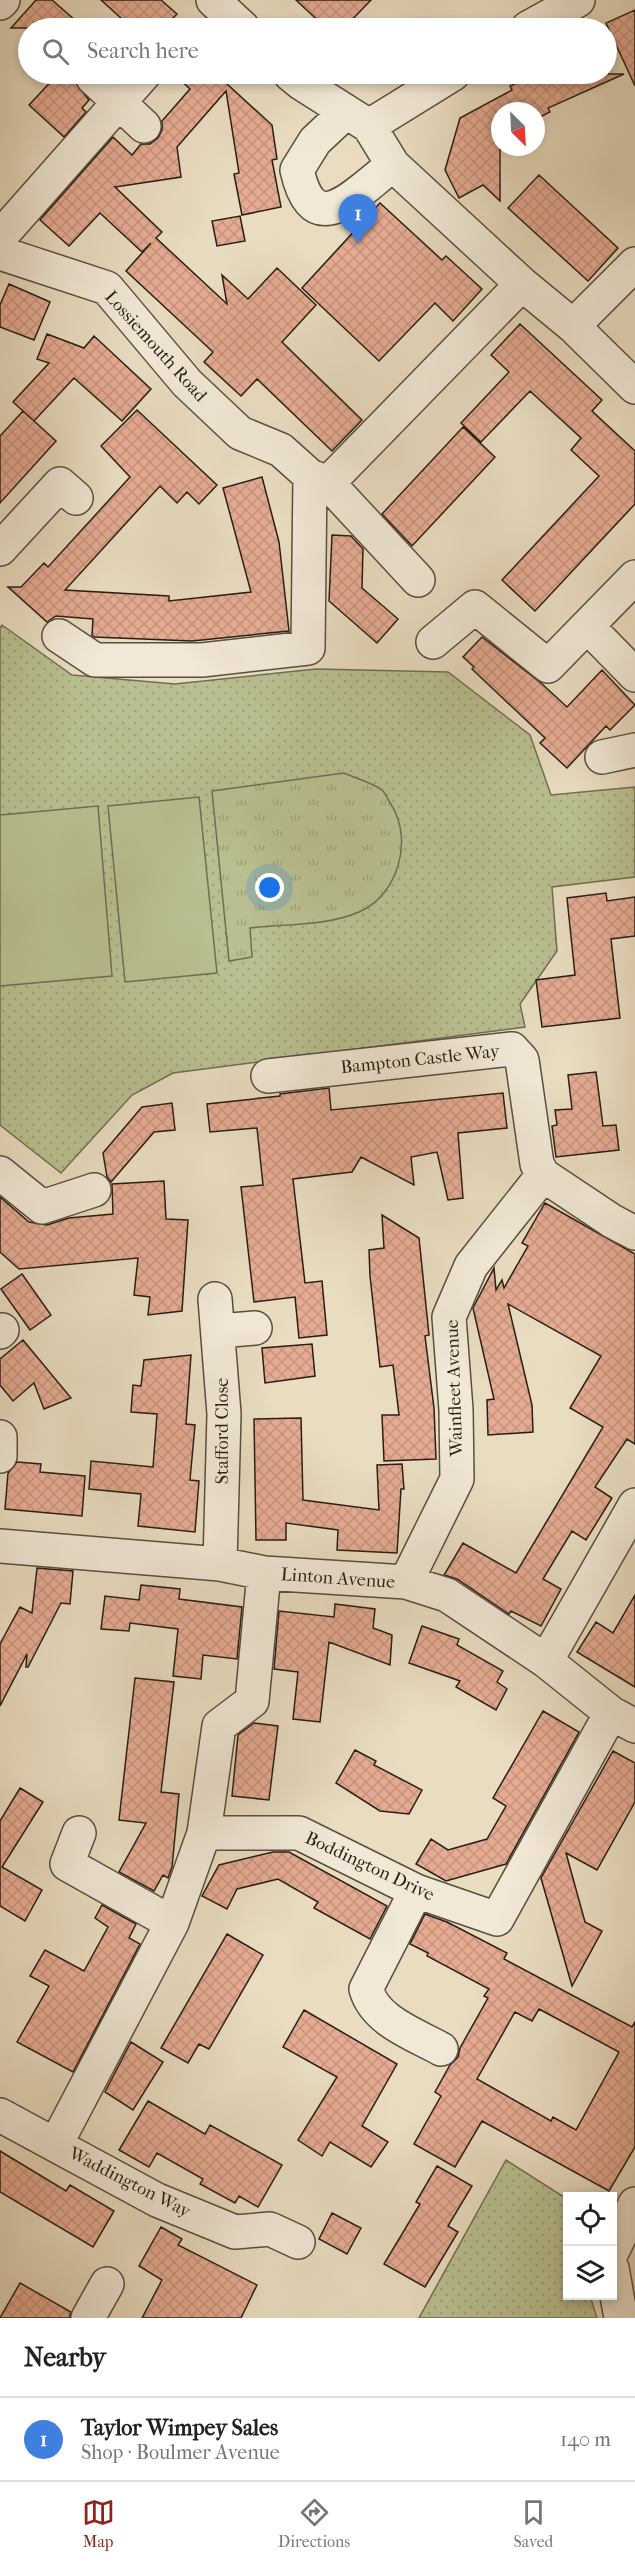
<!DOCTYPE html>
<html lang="en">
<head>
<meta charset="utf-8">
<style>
	:root { --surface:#fff; --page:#f6f6f6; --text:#222; --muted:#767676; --line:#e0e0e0; --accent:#8f2418 }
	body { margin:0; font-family:"IM FELL French Canon",serif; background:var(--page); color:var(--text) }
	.controls { position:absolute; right:18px; bottom:18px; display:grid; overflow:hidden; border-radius:0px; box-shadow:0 3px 9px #0003 }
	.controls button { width:54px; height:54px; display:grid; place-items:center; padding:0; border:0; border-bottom:2px solid var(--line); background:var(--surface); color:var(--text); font:30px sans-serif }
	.compass { position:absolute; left:491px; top:102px; width:54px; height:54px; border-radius:50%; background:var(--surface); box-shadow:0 3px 9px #0003; rotate:156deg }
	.you { position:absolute; left:270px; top:888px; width:21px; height:21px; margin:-15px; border:4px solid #fff; border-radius:50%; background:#1a73e8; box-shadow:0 0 0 9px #1a73e833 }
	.badge { display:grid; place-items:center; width:39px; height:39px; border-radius:50%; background:var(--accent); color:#fff; font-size:20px; font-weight:700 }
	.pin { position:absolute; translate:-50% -50px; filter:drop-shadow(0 2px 3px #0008) }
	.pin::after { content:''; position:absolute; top:32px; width:21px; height:18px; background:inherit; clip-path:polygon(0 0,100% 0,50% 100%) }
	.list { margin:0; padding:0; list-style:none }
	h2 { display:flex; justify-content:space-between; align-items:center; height:78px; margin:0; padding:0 24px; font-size:26px }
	h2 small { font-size:20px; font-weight:400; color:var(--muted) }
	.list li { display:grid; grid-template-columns:39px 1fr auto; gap:18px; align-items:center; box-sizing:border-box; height:84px; padding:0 24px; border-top:2px solid var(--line) }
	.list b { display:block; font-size:22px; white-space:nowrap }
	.list p { margin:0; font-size:20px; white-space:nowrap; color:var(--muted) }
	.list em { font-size:20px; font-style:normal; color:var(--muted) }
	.icon { flex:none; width:33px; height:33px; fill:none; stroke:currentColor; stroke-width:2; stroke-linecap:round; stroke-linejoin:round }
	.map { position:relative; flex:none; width:635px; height:2318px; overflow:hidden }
	.search { position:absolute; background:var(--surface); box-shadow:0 3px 9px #0003; left:18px; right:18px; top:18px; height:66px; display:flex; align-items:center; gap:15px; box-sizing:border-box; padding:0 21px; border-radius:33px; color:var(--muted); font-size:22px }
	.sheet { height:162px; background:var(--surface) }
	nav { display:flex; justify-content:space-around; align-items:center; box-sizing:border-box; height:84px; border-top:2px solid var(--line); background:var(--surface); font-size:16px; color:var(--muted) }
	nav a { display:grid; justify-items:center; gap:3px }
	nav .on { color:var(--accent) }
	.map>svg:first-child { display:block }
	.grass { fill:url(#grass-dots); stroke:#706e52; stroke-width:1.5 }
	.park { fill:url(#park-tufts); stroke:#706e52; stroke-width:1.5 }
	.pitch { fill:#b9bf90; stroke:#706e52; stroke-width:1.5 }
	.building { fill:url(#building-cross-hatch); stroke:#281e15; stroke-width:1.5; fill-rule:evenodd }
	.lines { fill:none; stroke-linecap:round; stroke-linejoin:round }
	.minor-casing { stroke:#584e40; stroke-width:36 }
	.minor { stroke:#f1e8d6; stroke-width:33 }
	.labels { text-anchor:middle; stroke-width:4.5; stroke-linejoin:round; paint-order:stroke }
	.street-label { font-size:18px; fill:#281e15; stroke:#f1e8d6 }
</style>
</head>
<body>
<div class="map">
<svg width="635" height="2318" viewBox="0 0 635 2318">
	<defs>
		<pattern id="grass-dots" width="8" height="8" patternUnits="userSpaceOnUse" patternTransform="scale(1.5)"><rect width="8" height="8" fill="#b9bf90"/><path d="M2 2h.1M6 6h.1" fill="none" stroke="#9fa47b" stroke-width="1.8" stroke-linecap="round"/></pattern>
		<pattern id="park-tufts" width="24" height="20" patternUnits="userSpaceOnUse" patternTransform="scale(1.5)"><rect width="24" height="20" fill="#b9bf90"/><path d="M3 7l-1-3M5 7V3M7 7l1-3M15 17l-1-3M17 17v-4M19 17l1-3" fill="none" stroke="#9fa47b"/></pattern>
		<pattern id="building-cross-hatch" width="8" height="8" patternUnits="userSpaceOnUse" patternTransform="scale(1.5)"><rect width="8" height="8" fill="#e6ab92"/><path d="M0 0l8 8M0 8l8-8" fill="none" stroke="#c5937d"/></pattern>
	</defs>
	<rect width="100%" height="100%" fill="#e9dcc0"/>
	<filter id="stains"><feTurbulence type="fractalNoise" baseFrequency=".00333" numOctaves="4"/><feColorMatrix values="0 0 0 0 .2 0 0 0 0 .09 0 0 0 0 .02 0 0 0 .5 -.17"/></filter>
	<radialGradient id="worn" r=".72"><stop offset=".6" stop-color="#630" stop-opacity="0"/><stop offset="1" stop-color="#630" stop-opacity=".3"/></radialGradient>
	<path class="grass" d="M2,625L72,675L175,684L316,669L448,672L530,735L551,795L635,787V877L552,887L557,951L520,1004L525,1027L173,1073L132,1095L61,1173L0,1125V628Z
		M506,2160L567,2199L568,2296H590L597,2318H419Z"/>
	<path class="park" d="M344,773C355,778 373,783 382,790C386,794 389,802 392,806C413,841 398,895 359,912C327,926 284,924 250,928L252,957L229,961L212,791Z"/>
	<path class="pitch" d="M199,797L217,973L125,982L108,806Z
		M98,806L112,976L0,986V815Z"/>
	<path class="building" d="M36,0H52L84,28H11Z
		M101,0H161L177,14L163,28H132Z
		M296,0H371L344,28H326Z
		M635,10V86L606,23Z
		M58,74H69L89,100L82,108L86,112L64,137L29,105Z
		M174,74H216L272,125L277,159L272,160L281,207L242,215L234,174L239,173L226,91L177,147L181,177L115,187L162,232L156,238L227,304L222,275L248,299L277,268L316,305L282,342L362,420L332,451L257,379L241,396L204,362L213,352L126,271L151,243L142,252L100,213L69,246L40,220L113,137L132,155L141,144H150L158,138L162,130V121L190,89Z
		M534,74H624L548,108L550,112L536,119V111H500V136L497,137L500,140V201L483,185L459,198L445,170L460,118L512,90L510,86Z
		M539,175L618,248L588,281L508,208Z
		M380,203L442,260L446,256L482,289L453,321L435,303L379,361L302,288Z
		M240,216L245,241L217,246L212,221Z
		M9,284L50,302L34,340L0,327V305Z
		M520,324L602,400L592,411L635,451V504L535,611L502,580L599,476L571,450L581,438L530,391L481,442L461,423L509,372L491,355Z
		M47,334L84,348L94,336L151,389L122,421L74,378L34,421L13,402L49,363L37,359Z
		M137,410L217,485L199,504L187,492L177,503L160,486L65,590L169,596V601L251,592L223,488L262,477L279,542L289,631L192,641L94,637L92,635L93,619L56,616L47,622L8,587H21L44,563L48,567L130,477L101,446Z
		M23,411L56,441L0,503V436Z
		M463,427L495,457L412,546L382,514Z
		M332,535L351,536L363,549L362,588L398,619L377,643L329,601Z
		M482,637L541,683L567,707L602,670L635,705L610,730L606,726L567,768L540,743L545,738L472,669L474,667L463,657Z
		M606,893L607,901L635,897V936L611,939L620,1018L542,1027L536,980L575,975L567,898Z
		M596,1072L603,1126L616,1125L619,1150L556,1157L552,1126L557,1125L555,1110L572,1109L568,1075Z
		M329,1088L331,1110L503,1093L507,1128L458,1133L463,1198L448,1200L437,1152L411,1157L414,1185L361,1157L352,1172L293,1179L305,1283L322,1281L327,1335L299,1338L295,1297L254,1302L241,1187L263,1185L257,1128L210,1132L207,1104L280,1096V1094Z
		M172,1103L175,1130L154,1132L111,1182L107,1177L103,1153L142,1107Z
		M164,1181L166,1219L188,1220L182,1311L148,1315L150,1297L134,1295L138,1258L19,1269L0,1252V1197L29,1222L47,1225L69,1218L113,1214L112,1184Z
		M545,1203L635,1254V1444L627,1439L595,1487L612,1498L586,1540L572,1531L543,1579L561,1589L541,1626L511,1611L509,1614L457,1579L444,1575L463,1543L516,1573L603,1427L570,1408L601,1356L508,1304L532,1405L533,1432L488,1435L487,1400L494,1399L473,1308L494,1268L496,1290L502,1280L504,1288L528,1246L522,1243Z
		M382,1215L419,1238L429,1335L425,1336L434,1408L436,1459L384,1461L382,1415H399L393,1365L380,1367L370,1276L369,1250L384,1248Z
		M22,1274L51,1315L30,1330L1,1289Z
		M23,1340L71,1398L44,1409L34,1383L13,1401L0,1385V1359Z
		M312,1344L315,1376L265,1383L262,1348Z
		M191,1355L186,1424L195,1425L190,1480L199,1481L195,1532L138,1526L141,1494L89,1489L91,1461L153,1467L157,1414L131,1412L133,1385L141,1386L144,1360Z
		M301,1418L303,1500L379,1510L377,1465L402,1464L404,1489H401L397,1553L337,1550L338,1530L286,1523V1540H256L254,1419Z
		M17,1462L41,1464L40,1472L85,1476L82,1516L5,1509L8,1473Z
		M37,1568L73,1571L70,1604L61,1603L28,1667H26L27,1654L0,1706V1644L20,1607L32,1613Z
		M141,1585L180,1589L179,1599L242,1607L237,1659L203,1655L201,1679L173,1676L178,1629L130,1623L129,1631L101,1629L105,1596L139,1600Z
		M635,1595V1687L577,1652L596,1622L613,1633Z
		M335,1604L375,1609L373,1628L392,1635L390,1665L329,1642L320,1722L293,1719L298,1672L274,1669L279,1611L334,1617Z
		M422,1626L459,1639L457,1645L503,1671L497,1682L507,1689L496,1710L456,1687L460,1681L409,1663Z
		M135,1678L174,1682L161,1792L179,1794L172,1867L168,1878L163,1875L154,1891L119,1872L146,1823L119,1820Z
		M543,1711L579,1732L506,1864L446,1881L416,1864L431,1839L448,1850L487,1839L506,1806L493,1798Z
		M254,1723L278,1726L269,1800L232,1796L238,1735Z
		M355,1750L376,1761L374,1765L422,1790L409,1814L380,1811L336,1783Z
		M613,1751L635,1763V1802L597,1870L566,1853L585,1922L602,1931L572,1986L541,1878Z
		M20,1788L43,1802L2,1867L42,1890L25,1921L0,1906V1821Z
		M273,1852H289L387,1906L370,1939L314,1908L318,1902L278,1879L237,1889L227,1909L202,1896L219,1865Z
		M102,1905L136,1924L129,1938L140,1944L73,2072L17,2042L49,1986L30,1976L45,1950L84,1971L108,1927L95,1918Z
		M425,1914L447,1922L507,1953L504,1959L632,2027L635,2022V2147L609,2191L482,2121L455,2167L414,2144L441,2096L435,2092L450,2065L458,2057L460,2048L488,1998L484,1996L489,1989L427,1956L428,1953L410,1944ZM539,2009L619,2052L576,2130L553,2117L551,2121L477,2079L515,2012L532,2021Z
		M227,1934L263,1955L209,2049L199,2044L188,2063L161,2048Z
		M304,2010L397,2064L362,2126L388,2142L371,2167L330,2142L322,2156L298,2140L337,2077L283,2047Z
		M131,2042L163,2062L133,2110L105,2092Z
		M148,2101L205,2134L210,2125L282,2165L258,2207L239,2196L235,2203L200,2184L203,2179L157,2153L149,2167L119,2150Z
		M0,2151L66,2191L70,2185L114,2211L93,2247L0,2192Z
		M437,2166L472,2186L448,2226L458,2232L425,2287L384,2264L420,2204L416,2202Z
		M332,2213L361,2228L347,2254L319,2239Z
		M161,2227L182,2239L178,2245L257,2285L241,2318H142L162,2280L139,2266Z
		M20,2283L71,2312L69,2318H0Z"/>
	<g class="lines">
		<defs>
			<path id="minor" d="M213,0L243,28
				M0,3L3,0
				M528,28L578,0
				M290,74L301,83L369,126L393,165L522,284L573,326L635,387
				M93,78L144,126
				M346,112L315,141L297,170C314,245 356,192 393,165
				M369,126L453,74
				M0,237L144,74
				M0,253L107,288L187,383L240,433L281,450L310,476L328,483L522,284
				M573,326L635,264
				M328,483L418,580
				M0,549L60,484L76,498
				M589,628L635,675
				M59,636L95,660H202L308,648L310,476
				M433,642L475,607L548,666L635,577
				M602,757L635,750
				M268,1076L512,1049L522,1060L537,1164L543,1175L612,1221L635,1233
				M0,1173L42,1207L94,1190
				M215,1299L224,1414L220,1564
				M219,1331L255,1328
				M0,1332L2,1330
				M0,1437V1456
				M0,1546L220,1564L264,1573L406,1582L447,1595L546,1661L611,1713L635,1726
				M406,1582L457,1479L456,1410L449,1317L471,1266L543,1175
				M546,1661L635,1505
				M79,1833L67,1864L172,1923
				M204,1833L219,1726L252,1701L264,1573
				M416,1891L366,1989C375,2021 414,2034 441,2049
				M0,2115L157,2200L235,2232L270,2229L298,2242
				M56,2144L172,1923L204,1833H299L416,1891L497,1919L611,1713
				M612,2252L635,2204
				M612,2268L621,2318
				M88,2318L107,2284"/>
		</defs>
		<use href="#minor" class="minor-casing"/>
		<use href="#minor" class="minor"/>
	</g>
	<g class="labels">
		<g class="street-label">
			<text transform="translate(156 346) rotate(48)" y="6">Lossiemouth Road</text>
			<text transform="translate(420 1059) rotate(-6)" y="6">Bampton Castle Way</text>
			<text transform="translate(454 1388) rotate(-92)" y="6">Wainfleet Avenue</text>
			<text transform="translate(222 1431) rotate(-90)" y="6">Stafford Close</text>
			<text transform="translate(338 1578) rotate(4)" y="6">Linton Avenue</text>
			<text transform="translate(370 1866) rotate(25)" y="6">Boddington Drive</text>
			<text transform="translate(130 2182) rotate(27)" y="6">Waddington Way</text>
		</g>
	</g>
	<rect width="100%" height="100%" filter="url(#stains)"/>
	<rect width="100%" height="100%" fill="url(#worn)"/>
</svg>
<div class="controls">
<button><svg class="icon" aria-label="locate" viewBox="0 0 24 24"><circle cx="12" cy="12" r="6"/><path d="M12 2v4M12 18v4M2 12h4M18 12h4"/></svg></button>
<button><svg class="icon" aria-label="layers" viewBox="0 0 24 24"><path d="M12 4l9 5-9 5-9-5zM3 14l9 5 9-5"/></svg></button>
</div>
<svg class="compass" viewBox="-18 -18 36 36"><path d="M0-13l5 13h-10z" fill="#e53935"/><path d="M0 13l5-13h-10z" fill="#767676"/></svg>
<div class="you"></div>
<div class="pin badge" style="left:358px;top:244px;background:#3f7fe0">1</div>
<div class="search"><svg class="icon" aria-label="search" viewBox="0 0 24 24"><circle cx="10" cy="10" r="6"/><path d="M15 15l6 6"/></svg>Search here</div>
</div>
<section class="sheet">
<h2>Nearby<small></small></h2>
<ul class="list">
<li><span class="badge" style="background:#3f7fe0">1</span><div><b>Taylor Wimpey Sales</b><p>Shop · Boulmer Avenue</p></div><em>140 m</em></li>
</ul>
</section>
<nav>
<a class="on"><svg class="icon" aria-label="map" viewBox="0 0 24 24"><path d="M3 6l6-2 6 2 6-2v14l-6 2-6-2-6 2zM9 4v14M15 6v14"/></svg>Map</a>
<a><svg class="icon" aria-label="directions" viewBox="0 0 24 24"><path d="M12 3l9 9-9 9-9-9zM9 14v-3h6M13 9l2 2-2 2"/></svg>Directions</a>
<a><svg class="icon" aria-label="saved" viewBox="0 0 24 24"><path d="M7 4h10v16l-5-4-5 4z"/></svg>Saved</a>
</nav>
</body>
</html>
